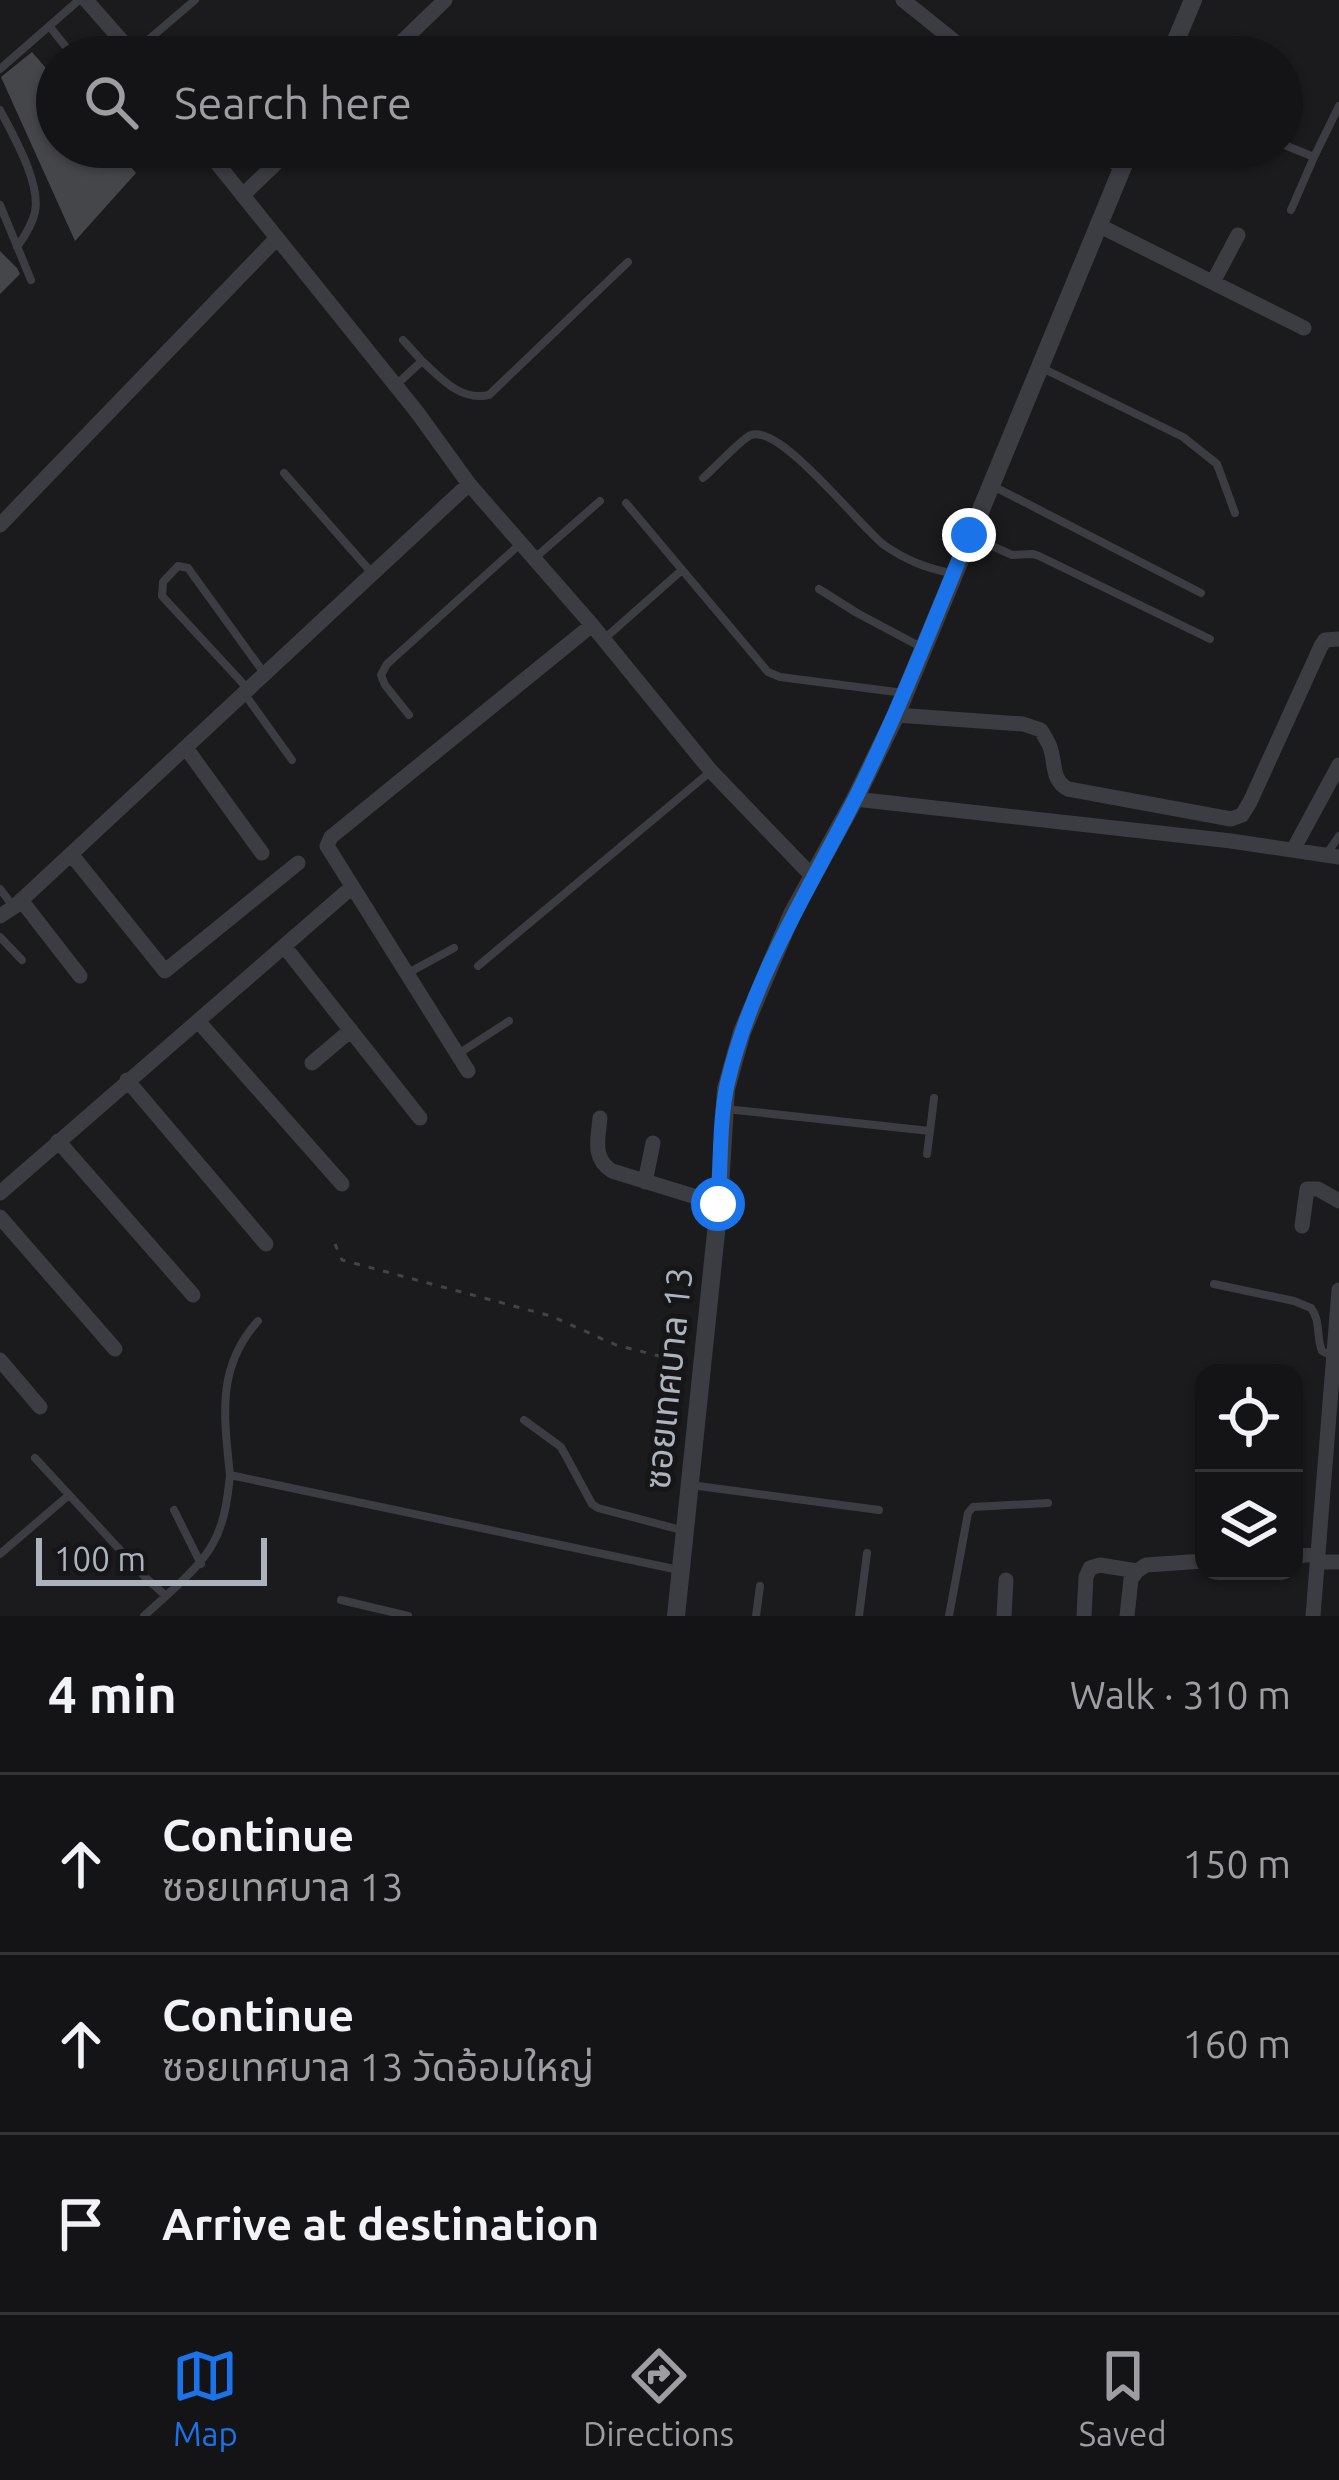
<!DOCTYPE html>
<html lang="en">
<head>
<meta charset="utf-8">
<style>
	:root { --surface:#141416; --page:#1d1d1f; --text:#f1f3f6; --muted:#9d9ea1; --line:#333335; --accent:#1a73e8 }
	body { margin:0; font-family:Ubuntu,"Noto Sans Thai",sans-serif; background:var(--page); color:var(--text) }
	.controls { position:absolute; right:36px; bottom:36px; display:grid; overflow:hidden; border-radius:24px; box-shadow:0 3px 9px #0004 }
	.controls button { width:108px; height:108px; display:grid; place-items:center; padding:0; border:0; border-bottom:3px solid var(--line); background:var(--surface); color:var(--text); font:60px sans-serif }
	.scale { position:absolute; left:36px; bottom:30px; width:231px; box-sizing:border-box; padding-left:12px; border:6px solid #adb3bd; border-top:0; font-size:33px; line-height:42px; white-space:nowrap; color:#adb3bd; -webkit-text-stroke:9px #161618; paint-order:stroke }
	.stop { position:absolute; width:36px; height:36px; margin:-27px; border:9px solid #1a73e8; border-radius:50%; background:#fff }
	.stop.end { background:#1a73e8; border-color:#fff; box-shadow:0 3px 12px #0008 }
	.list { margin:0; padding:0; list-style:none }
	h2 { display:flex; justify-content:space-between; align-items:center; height:156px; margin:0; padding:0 48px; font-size:51px }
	h2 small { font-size:39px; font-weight:400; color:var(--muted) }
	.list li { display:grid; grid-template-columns:78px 1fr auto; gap:36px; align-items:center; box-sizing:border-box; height:180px; padding:0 48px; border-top:3px solid var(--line) }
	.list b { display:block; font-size:45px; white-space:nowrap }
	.list p { margin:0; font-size:39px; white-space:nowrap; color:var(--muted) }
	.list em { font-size:39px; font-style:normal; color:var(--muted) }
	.icon { flex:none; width:66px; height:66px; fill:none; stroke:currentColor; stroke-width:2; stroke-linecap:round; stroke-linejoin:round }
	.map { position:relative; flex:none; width:1339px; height:1616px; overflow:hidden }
	.search { position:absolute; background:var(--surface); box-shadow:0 3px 9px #0004; left:36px; right:36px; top:36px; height:132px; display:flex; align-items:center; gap:30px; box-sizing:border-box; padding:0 42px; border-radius:66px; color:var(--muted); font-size:45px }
	.sheet { height:696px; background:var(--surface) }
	nav { display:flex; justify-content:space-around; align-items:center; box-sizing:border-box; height:168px; border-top:3px solid var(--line); background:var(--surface); font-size:33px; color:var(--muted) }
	nav a { display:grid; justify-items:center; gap:6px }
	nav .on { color:var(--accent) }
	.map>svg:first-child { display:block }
	.building { fill:#45464a }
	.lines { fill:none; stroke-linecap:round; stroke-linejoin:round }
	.path { stroke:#414449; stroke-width:3; stroke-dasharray:6 9; stroke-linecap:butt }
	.service { stroke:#3b3d42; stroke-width:8 }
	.minor { stroke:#3b3d42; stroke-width:15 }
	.tertiary { stroke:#3b3d42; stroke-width:18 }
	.route { stroke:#1a73e8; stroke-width:15 }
	.labels { text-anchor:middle; stroke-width:10; stroke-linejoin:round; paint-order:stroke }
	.street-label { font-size:36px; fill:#adb3bd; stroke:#161618 }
</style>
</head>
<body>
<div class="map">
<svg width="1339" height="1616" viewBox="0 0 1339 1616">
	<rect width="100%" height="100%" fill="#1b1b1d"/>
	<path class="building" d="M32,52L57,81V147H114L136,173L75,241L1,77Z
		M0,251L17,268L20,274L0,294Z"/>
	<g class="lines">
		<path class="path" d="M335,1244L342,1260L551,1316L616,1345L683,1362"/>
		<path class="service" d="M50,27L74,57
			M134,52L195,0
			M0,69L79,0
			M0,110C13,135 41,183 35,212C32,225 25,236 17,247
			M1282,144L1314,157L1291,210
			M1314,157L1339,106
			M216,161L231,147
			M0,205L31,280
			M422,361C442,379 460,401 489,395L628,262
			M1040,367L1183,437L1217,464L1235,513
			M397,384L422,361L403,340
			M284,473L371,572
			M703,478C713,470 741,439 751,435C781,424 859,526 884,545C906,560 925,568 951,573
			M991,485L1201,593
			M626,503L768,672L780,677L904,693
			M970,536L1012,555L1033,554L1039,556L1210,639
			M536,557L600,501
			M819,589L857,613L921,647
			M604,639L682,570
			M248,689L162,596L163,582L178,566L188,568L264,673
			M246,696L292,760
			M409,715L385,685L381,675L387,664L520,544
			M1326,855L1339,836
			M0,889L13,906
			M0,937L22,960
			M478,966L710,772
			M408,973L454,948
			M458,1054L509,1021
			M726,1109L930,1131L927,1154
			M930,1131L934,1098
			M1214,1284L1294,1301L1311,1308C1321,1321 1316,1337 1322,1351L1332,1356
			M524,1420L561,1447L592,1504L598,1508L685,1531
			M35,1458L146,1578L166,1596C212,1554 224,1538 230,1475L679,1570
			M230,1475C224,1417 216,1367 258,1321
			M691,1485L879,1510
			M174,1510L201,1564
			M0,1554L69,1495
			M341,1600L408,1616
			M144,1616L166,1596
			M756,1616L760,1586
			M859,1616L867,1553
			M949,1616L968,1513L973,1507L1048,1503"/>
		<path class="minor" d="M86,0L136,57
			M903,0L974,57
			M386,57L445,0
			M204,147L417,412L469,484L592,625L711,771L812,876
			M1087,147L1123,167
			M243,195L293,147
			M1098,225L1304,328
			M1213,282L1238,235
			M0,525L277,238
			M896,715L1023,724L1041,730C1044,736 1048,741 1050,747C1056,764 1051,780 1068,789L1231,819L1242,815L1250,802L1321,646L1325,640L1339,639
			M186,748L262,853
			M855,799L1231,841L1339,857
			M1293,850L1339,765
			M71,854L165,971L298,863
			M21,900L80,976
			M0,916L14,907L469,484
			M284,946L420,1118
			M198,1021L342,1184
			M312,1063L351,1030
			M468,1071L327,846L331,837L592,625
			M127,1080L266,1244
			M600,1118C598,1139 592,1158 612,1171L719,1204
			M58,1141L193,1295
			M645,1182L653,1143
			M0,1193L352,887
			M0,1217L115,1349
			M1302,1226L1307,1189H1318L1339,1201
			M0,1360L40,1407
			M1294,1556L1318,1554
			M1318,1562H1339
			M1004,1616L1006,1580
			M1084,1616L1086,1577L1090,1568L1100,1565L1137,1571L1146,1565L1204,1561
			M1127,1616L1131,1579L1137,1571
			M1313,1616L1339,1290"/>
		<path class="tertiary" d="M1169,57L1193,0
			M676,1616L719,1204L726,1089L742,1032L792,914L855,799L896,715L1131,147"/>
	</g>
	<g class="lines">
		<path class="route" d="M718,1204C721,1165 719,1123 727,1085C751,980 809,890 857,795C899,710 933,623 969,535"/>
	</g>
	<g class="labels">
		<g class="street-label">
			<text transform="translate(668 1378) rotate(-84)" y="13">ซอยเทศบาล 13</text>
		</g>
	</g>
</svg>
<div class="controls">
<button><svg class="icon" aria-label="locate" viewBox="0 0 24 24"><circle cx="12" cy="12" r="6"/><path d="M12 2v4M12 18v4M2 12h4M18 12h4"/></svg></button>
<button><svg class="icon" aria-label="layers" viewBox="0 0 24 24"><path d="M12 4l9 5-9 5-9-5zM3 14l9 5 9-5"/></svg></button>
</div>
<div class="scale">100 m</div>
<div class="stop" style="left:718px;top:1204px"></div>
<div class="stop end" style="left:969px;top:535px"></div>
<div class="search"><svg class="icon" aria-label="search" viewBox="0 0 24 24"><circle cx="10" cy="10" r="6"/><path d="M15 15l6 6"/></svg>Search here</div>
</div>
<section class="sheet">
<h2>4 min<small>Walk · 310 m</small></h2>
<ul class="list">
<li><svg class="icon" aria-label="ahead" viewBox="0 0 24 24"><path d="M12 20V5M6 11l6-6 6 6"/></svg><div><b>Continue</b><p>ซอยเทศบาล 13</p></div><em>150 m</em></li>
<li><svg class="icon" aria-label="ahead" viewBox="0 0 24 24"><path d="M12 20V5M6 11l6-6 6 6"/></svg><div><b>Continue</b><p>ซอยเทศบาล 13 วัดอ้อมใหญ่</p></div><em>160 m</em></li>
<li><svg class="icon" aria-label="arrive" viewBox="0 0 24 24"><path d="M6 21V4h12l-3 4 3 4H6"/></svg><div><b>Arrive at destination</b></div></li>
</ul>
</section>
<nav>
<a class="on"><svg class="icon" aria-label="map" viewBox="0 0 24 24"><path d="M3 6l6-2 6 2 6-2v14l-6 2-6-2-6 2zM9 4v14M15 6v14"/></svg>Map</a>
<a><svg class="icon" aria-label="directions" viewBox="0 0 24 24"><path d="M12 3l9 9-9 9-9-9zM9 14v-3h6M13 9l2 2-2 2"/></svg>Directions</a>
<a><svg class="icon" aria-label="saved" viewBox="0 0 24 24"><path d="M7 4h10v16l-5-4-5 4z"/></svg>Saved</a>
</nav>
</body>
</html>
